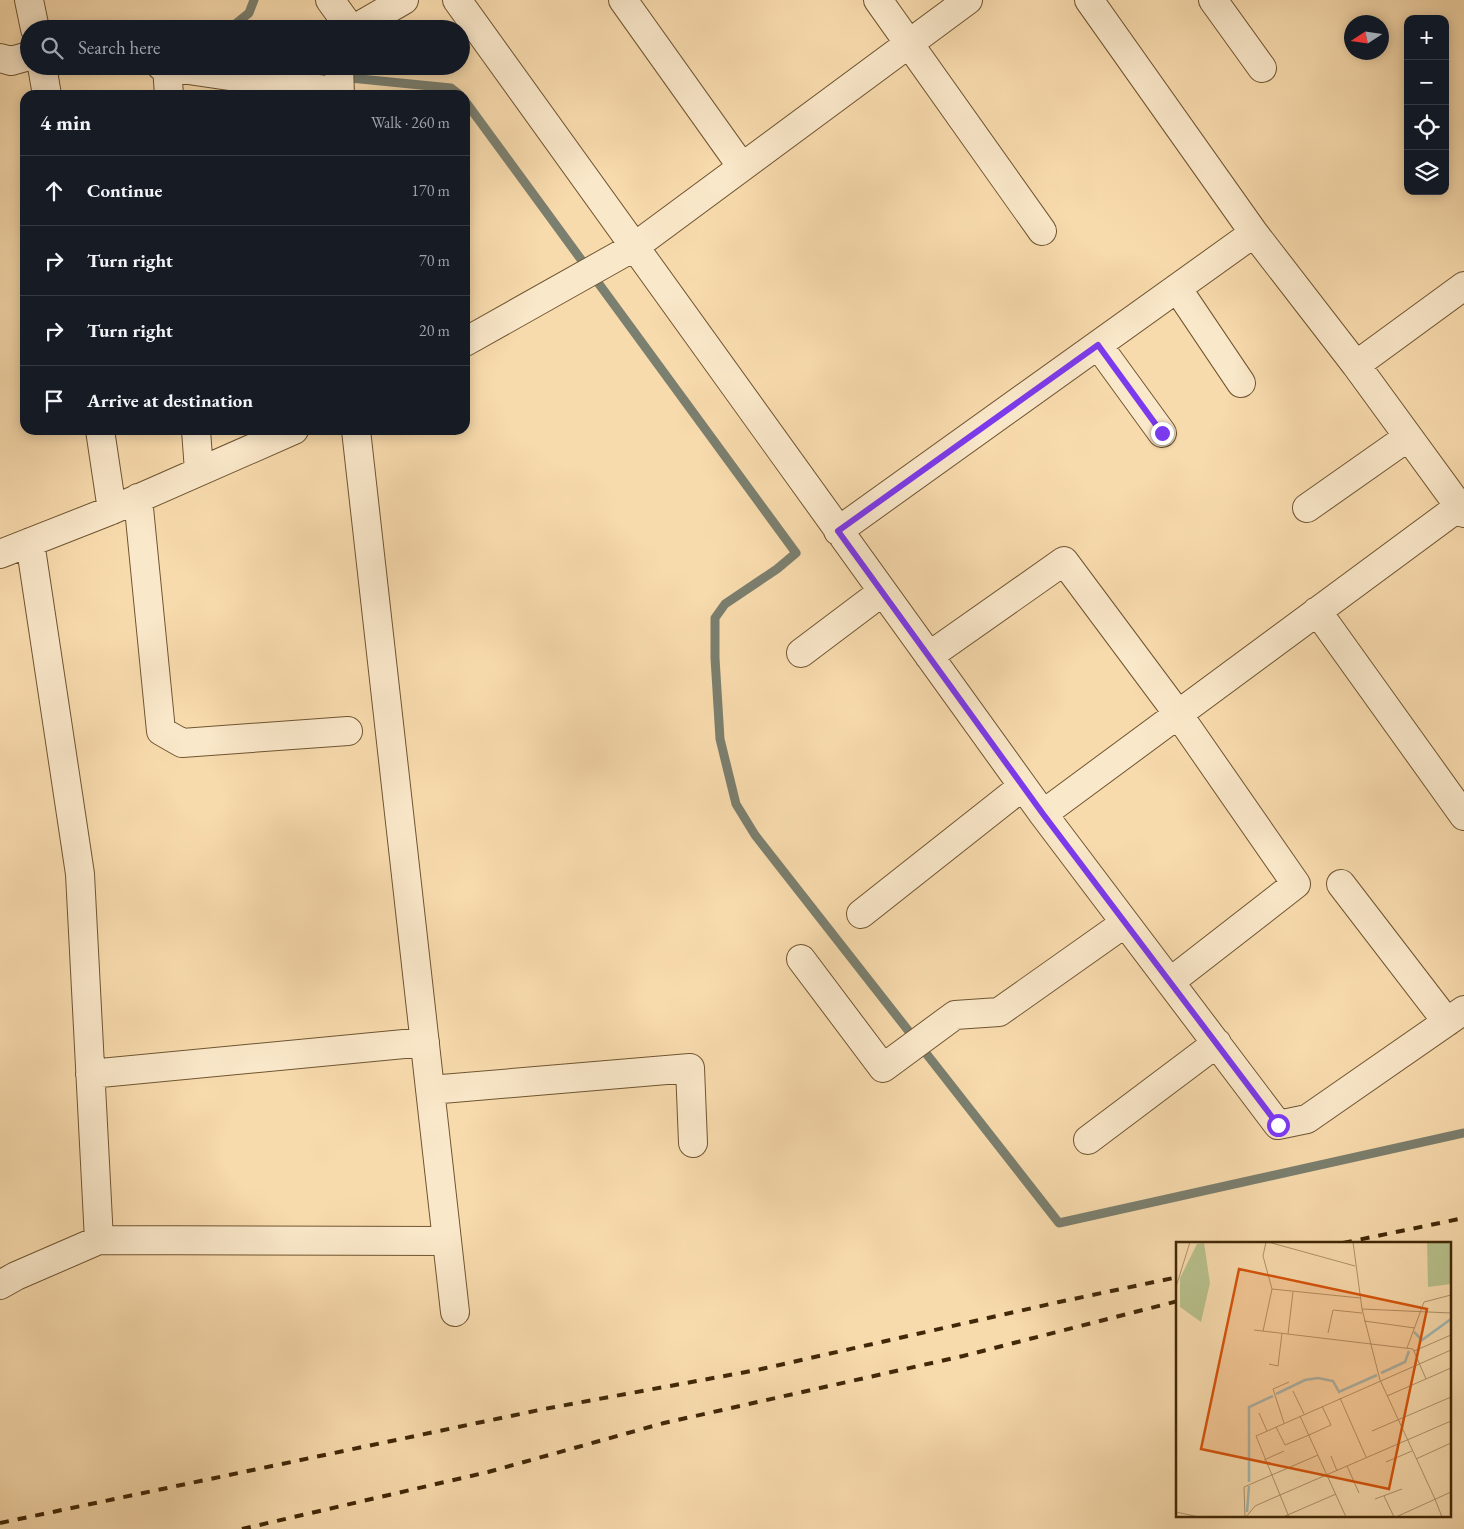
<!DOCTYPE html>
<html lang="en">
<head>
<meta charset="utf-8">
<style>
	:root { --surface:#171b24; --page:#20242c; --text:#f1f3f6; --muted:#9ea1a6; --line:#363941 }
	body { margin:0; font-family:"EB Garamond",serif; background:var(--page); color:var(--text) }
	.controls { position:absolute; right:15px; top:15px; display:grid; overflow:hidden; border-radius:10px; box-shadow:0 2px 12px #0003 }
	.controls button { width:45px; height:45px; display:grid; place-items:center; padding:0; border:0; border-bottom:1px solid var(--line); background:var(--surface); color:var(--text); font:25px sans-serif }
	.compass { position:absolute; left:1344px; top:15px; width:45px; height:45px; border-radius:50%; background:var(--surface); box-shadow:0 2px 12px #0003; rotate:258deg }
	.stop { position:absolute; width:15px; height:15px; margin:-11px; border:4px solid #7c3aed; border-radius:50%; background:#fff }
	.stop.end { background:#7c3aed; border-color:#fff; box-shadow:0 1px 5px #0008 }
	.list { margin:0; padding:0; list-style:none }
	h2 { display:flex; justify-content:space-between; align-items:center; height:65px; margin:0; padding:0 20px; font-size:21px }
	h2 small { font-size:16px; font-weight:400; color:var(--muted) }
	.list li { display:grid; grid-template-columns:32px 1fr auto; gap:15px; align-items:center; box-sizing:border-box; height:70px; padding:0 20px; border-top:1px solid var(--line) }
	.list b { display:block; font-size:19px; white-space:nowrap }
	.list em { font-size:16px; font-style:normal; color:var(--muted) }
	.icon { flex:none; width:28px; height:28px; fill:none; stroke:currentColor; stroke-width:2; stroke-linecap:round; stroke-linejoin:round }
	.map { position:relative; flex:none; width:1464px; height:1529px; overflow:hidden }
	.search { position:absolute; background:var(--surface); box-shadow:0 2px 12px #0003; left:20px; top:20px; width:450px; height:55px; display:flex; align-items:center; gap:12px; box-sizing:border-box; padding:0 18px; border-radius:28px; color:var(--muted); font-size:19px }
	.panel { position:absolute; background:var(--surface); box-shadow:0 2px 12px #0003; left:20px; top:90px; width:450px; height:345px; border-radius:15px }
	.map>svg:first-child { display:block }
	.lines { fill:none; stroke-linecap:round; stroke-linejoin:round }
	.stream { stroke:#7b7f6f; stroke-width:9 }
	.minor-casing { stroke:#6f5531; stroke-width:30 }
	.minor { stroke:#fae8ca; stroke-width:28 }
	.rail { stroke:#412808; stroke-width:4; stroke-dasharray:9 9; stroke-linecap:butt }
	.route { stroke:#7c3aed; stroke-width:6 }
	.inset-river { fill:none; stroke:#a1b9b4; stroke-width:2.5 }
	.inset-road { fill:none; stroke:#af936b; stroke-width:1 }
	.view { fill:#d7540c; fill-opacity:0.15; stroke:#d7540c; stroke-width:2.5 }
	.inset-edge { fill:none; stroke:#412808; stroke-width:2.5 }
</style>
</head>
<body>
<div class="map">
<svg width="1464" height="1529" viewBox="0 0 1464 1529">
	<rect width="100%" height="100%" fill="#f8dbad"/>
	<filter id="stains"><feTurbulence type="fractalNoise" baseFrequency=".004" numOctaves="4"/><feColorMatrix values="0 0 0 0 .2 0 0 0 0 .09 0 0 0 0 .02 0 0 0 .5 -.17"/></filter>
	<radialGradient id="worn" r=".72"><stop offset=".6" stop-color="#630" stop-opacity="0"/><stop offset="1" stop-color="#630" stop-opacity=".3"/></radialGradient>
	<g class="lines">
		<path class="stream" d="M229,29L249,13L254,0
			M300,73L451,88L460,95
			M465,101L796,553L777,569L725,604L715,618V658L720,739L736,804L755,835L1059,1223L1464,1133"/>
		<defs>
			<path id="minor" d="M29,0L35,29
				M330,0L351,29
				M457,0L1043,814L1278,1125L1307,1119L1464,1010
				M623,0L742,167
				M878,0L1042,231
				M1089,0L1254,233L1356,365L1464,513
				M1213,0L1262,68
				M354,29L404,0
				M0,58L11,61L29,56
				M42,66L47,95
				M161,66L340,92
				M339,66L340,95
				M167,67L169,95
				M1177,288L1241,383
				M465,342L634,247L968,0
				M1098,345L1162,433
				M1356,365L1464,286
				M100,430L112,510
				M196,430L199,471
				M356,430L455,1312
				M138,498L161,731L182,743L348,731
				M1307,508L1408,437
				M838,531L1254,233
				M30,542L80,874L99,1240
				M0,554L112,510L294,430
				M1317,611L1464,816
				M801,653L882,592
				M929,656L1064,561L1178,714L1296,884L1170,982
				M1043,814L1464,503
				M1341,884L1447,1022
				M861,914L1023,786
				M801,959L883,1068L955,1015L999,1012L1125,923
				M90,1074L425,1042
				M430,1090L690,1068L693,1143
				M1088,1140L1217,1043
				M0,1285L16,1276L99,1240L447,1241"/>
		</defs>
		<use href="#minor" class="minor-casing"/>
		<use href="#minor" class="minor"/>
		<path class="rail" d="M1343,1243L1464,1218
			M0,1523L544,1409L757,1370L1059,1302L1178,1277
			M242,1529L488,1472L664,1423L963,1356L1178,1301"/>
	</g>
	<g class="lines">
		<path class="route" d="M1162,433L1098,345L838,531L1043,814L1278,1125"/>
	</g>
	<g transform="translate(1176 1242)">
		<rect width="275" height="275" fill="#f8dbad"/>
		<path d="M251,0H275V42L252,45ZM28,1L34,41L25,80L4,65V36L21,2Z" fill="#b8c18d"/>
		<path class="inset-river" d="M238,90L246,98L275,77M205,131L229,120L233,109M100,152L129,138L142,136L157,139L163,150L201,133M73,240V165L97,154M71,270L73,244"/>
		<path class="inset-road" d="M92,0L179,24M177,0L186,67L204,138L259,257M0,45L14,0M96,47L184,56M186,67L275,71M188,79L239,86M78,88L237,107L250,137M87,89L96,47L87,14L90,0M152,91L157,68L186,71M112,92L117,50M231,106L248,60L275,53M238,109L275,93M93,122L102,124L106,91M117,149L128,172M211,154L275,126M164,156L190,215M83,171L91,189M124,174L170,275M108,181L97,147L113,140M100,185L109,203L133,193L155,183L146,164M196,189L275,155M155,214L161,229M240,217L275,201M88,218L108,209M210,220L236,209M171,224L183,251M208,254L218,275M199,257L226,247M259,257L266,275M0,270L23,275M69,275L68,245L142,213M70,275L79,264L104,253L275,179M107,275L160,252M113,275L80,194L275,108M220,275L275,250"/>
		<path class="view" d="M63,27L251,67L213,247L25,207Z"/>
		<rect width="275" height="275" class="inset-edge"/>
	</g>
	<rect width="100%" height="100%" filter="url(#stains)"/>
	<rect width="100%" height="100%" fill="url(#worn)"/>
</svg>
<div class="controls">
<button>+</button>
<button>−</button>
<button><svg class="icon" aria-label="locate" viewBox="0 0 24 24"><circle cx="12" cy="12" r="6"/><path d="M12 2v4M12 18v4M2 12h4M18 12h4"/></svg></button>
<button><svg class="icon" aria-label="layers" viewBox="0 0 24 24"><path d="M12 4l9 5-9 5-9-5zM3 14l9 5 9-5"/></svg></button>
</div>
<svg class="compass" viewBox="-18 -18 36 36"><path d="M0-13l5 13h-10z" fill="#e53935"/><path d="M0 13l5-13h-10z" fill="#9ea1a6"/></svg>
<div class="stop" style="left:1278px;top:1125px"></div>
<div class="stop end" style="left:1162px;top:433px"></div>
<div class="search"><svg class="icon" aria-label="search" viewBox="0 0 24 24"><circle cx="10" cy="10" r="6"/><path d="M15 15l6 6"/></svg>Search here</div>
<section class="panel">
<h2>4 min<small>Walk · 260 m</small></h2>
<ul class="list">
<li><svg class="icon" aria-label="ahead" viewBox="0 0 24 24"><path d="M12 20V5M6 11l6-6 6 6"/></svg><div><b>Continue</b></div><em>170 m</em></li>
<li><svg class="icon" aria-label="right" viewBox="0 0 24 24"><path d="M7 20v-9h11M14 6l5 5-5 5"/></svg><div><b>Turn right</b></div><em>70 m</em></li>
<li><svg class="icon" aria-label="right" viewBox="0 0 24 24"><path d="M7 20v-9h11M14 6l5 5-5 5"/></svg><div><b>Turn right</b></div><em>20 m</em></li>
<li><svg class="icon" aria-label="arrive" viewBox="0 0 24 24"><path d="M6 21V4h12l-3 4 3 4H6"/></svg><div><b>Arrive at destination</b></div></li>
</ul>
</section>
</div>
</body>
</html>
